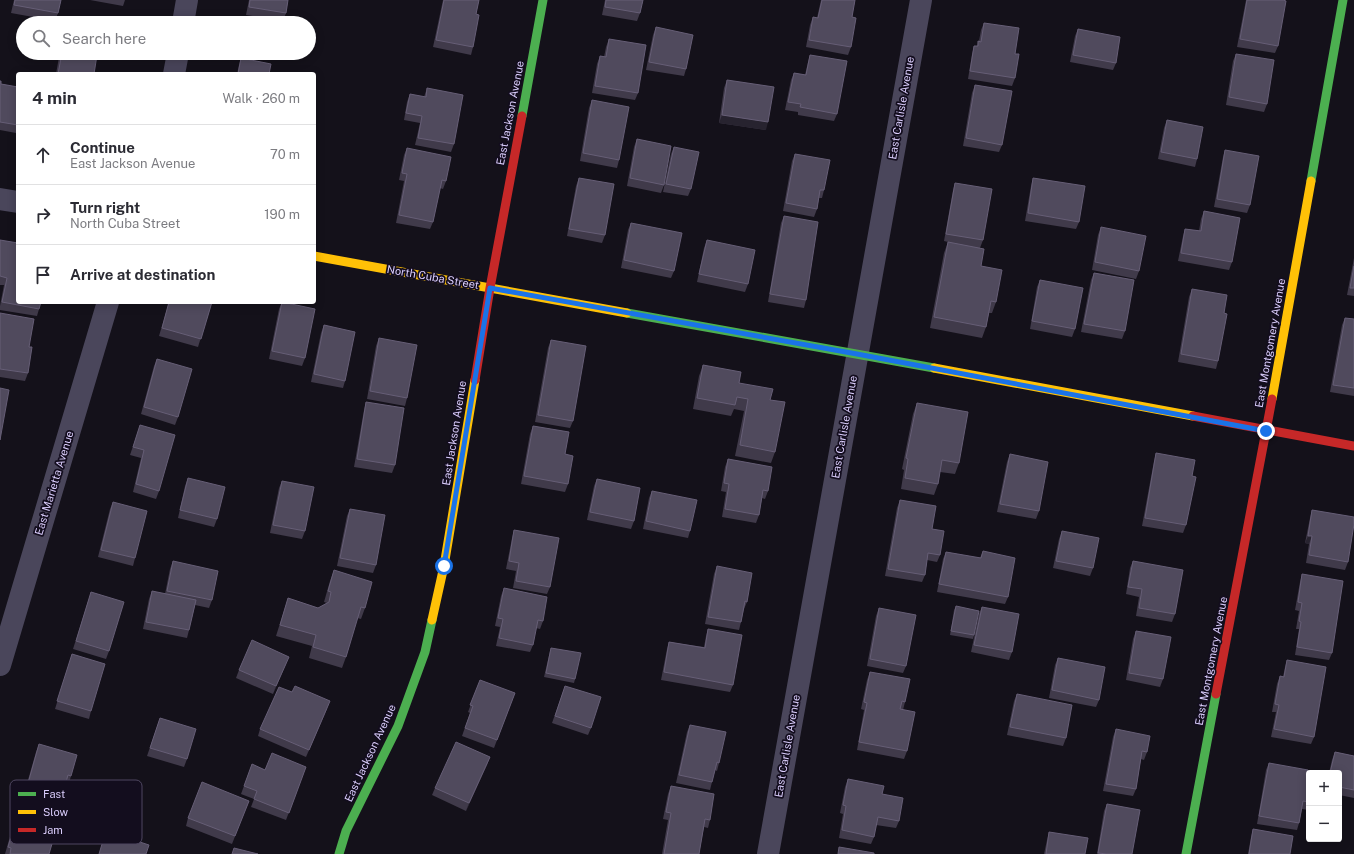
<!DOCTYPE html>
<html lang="en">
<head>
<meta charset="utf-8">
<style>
	:root { --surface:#fff; --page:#f2f2f3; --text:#2b2b33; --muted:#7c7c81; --line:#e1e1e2 }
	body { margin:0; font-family:"Public Sans",sans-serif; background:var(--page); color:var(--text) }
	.controls { position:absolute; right:12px; bottom:12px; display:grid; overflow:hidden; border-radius:4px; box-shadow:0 2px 10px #0003 }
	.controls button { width:36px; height:36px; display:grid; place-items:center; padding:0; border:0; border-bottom:1px solid var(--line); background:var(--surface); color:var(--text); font:20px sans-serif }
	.stop { position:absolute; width:12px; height:12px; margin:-9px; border:3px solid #1a73e8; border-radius:50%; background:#fff }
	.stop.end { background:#1a73e8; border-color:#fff; box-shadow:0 1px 4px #0008 }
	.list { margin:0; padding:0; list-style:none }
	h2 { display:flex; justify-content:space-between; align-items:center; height:52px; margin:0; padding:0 16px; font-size:17px }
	h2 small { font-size:13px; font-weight:400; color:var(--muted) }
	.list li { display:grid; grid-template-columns:26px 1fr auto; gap:12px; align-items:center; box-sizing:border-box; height:60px; padding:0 16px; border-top:1px solid var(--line) }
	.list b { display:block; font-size:15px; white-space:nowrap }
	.list p { margin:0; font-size:13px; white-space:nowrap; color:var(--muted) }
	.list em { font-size:13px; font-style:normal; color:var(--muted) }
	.icon { flex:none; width:22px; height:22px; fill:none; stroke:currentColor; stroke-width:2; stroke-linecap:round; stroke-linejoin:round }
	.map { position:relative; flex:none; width:1354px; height:854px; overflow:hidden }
	.search { position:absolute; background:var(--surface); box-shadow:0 2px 10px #0003; left:16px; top:16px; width:300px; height:44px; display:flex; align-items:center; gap:10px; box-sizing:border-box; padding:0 14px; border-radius:22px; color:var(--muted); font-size:15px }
	.panel { position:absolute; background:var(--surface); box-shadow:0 2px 10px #0003; left:16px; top:72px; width:300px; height:232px; border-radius:4px }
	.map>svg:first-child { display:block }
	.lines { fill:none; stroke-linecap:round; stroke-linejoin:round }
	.street { stroke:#4a465b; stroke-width:22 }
	.fast { stroke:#4caf50; stroke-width:9 }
	.slow { stroke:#ffc107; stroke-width:9 }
	.jam { stroke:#c62828; stroke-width:9 }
	.wall { fill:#403a4a }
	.shaded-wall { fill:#27232f }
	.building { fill:#504a5d; stroke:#665e76 }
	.route { stroke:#1a73e8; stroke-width:5 }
	.labels { text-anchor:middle; stroke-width:3.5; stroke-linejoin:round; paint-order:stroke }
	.street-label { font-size:11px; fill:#dacdfc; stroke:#130d1e }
	.key { fill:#130d1e; stroke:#4f4761; stroke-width:1 }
	.key-label { font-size:11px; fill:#dacdfc }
</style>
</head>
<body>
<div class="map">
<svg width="1354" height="854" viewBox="0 0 1354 854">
	<rect width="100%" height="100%" fill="#14111a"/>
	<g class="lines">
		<path class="street" d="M183,23L187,0
			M174,74L178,53
			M0,199L18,202
			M0,665L108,302
			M768,854L921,0"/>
		<path class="fast" d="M522,116L543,0
			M1311,181L1343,0
			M627,313L934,368
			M339,854L346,831L398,726L425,652L432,620
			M1186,854L1216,694"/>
		<path class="slow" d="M314,256L627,313
			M934,368L1193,416
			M1272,399L1311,181
			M432,620L444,566L475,380"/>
		<path class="jam" d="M475,380L490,288L522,116
			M1193,416L1354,446
			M1216,694L1272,399"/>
	</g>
	<path class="wall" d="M14,0H61L58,13L55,21L11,13Z
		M90,0H125L123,6Z
		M249,0H288L286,13L283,21L246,15Z
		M443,0H479L476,14L473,47L471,55L433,47Z
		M605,0H643L640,13L637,21L602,15Z
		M821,0H855L852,17L851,47L848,55L806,47L810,25L813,17L817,18Z
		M1246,0H1283L1278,46L1275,53L1237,47Z
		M984,23L1015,54V78L1012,86L968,79L972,54L974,46H977L978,41H979L981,30Z
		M656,27L686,69L684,76L646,70L653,35Z
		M1078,29L1116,63L1113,70L1070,62L1075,36Z
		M609,39L638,93L635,100L592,93L597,64L600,56L604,57L606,47Z
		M61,53H84L94,74H56L59,57Z
		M1236,54L1267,104L1264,112L1226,105L1233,61Z
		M810,55L837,114L834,121L798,115V112L785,110L791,80L794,73L805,75L808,62Z
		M241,58L269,74H237L239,65Z
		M727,80L766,130L719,123L724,88Z
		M0,81L1,84L18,87V128L16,133L0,130Z
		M975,85L1002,145L999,152L963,146L972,93Z
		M427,88L454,144L451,152L415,145L420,123L404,120L407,102L410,94L424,97Z
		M592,100L619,160L617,168L580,161L589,108Z
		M1167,120L1197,159L1195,167L1158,159L1164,128Z
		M637,139L664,185L661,193L627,186L634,147Z
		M674,147L691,189L688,196L663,192L671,154Z
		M407,148L446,181L443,189L440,188L433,222L430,229L396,223L404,181L399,180L404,155Z
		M1225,150L1250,205L1247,213L1214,207L1223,157Z
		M795,154L824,190L822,198H819L817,209L814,217L783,211L792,161Z
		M579,178L605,235L602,243L567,236L576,186Z
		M1033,178L1079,222L1076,229L1025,221L1031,186Z
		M955,183L983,240L980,248L981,266L996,302L992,313H989L986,327L982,338L930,328L944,253L948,242L944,241L953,190Z
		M1204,211L1232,262L1229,270L1178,261L1183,236L1185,229L1199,231L1201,219Z
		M784,216L806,300L804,308L768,302L781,223Z
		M631,223L674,271L671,278L621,268L628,230Z
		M1101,227L1139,271L1136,279L1092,270L1098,235Z
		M0,240L39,309L37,316L0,310V306L4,285H0Z
		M707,240L748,284L745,292L697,282L704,248Z
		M1354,258V296L1347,295Z
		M1094,273L1125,331L1122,339L1081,332L1091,280Z
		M1040,280L1075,329L1072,337L1030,329L1037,287Z
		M1192,289L1224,313L1218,361L1216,369L1178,362L1189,297Z
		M169,302H212L198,347L159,336Z
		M282,302L305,358L302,366L269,359L279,309Z
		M0,313L28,373L25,381L0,377Z
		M1345,318L1354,319V396L1330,392L1342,325Z
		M324,325L345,381L343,388L311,382L321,333Z
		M379,338L407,398L405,406L367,399L376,346Z
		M551,340L573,421L570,428L535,422L548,348Z
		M157,359L178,417L175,425L141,414L154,366Z
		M703,365L739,383L770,400L775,452L771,463L735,456L744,411L734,409L731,416L693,409L699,376Z
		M366,402L395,465L392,473L354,467L364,410Z
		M917,403L959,463L955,474L940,472L938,484L934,495L901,489L904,470L902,469L913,414Z
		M140,425L159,491L156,499L133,492L141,458L130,455Z
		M533,426L565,454L568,484L565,492L521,484L530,434Z
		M1156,453L1192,476L1186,525L1183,533L1142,526L1154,461Z
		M1010,454L1039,511L1036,519L997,512L1007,462Z
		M728,459L768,491L765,499L762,498L759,515L756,523L722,517L726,492L721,491L725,467Z
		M188,478L217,519L214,527L178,518L185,486Z
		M597,479L634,521L631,529L587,520L594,486Z
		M282,481L305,531L302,539L270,533L279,488Z
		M652,491L690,531L688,538L643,529L649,498Z
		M900,500L932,529L940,555L937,562L927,560L925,575L922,582L885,576L897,508Z
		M113,502L135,558L133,566L98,557L110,509Z
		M350,509L376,565L373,573L337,566L347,516Z
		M1312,510L1348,562L1345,570L1306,563L1309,544L1305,543L1310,518Z
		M514,530L550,587L547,594L513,588L516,571L506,569L512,538Z
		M1062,531L1093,568L1090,576L1053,568L1059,539Z
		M983,551L1008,597L1005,604L937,592L943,559L946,552L980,558Z
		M173,561L212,600L209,608L195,605L189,630L187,638L143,629L149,599L152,591L165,594L170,569Z
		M1133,561L1175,614L1172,622L1136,616L1139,597L1126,594L1130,568Z
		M717,566L747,602L744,609L741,622L739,630L705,624L714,574Z
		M334,570L365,608L361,619L357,618L346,657L342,668L309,658L312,646L276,636L288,598L318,608L327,603L324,602L330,581Z
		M1302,574L1332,653L1329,660L1295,655L1299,629H1296L1299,611L1295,610L1300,582Z
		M504,588L543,621L540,629L536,628L533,645L530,652L496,646L500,627L495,626L501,596Z
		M91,592L109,651L106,659L73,649Z
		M956,606L974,635L973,639L950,635L954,610Z
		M982,607L1012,652L1009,660L971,652L979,614Z
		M879,608L906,666L903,673L867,666L876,616Z
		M708,629L733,685L730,692L661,680L667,649L669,642L704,647L706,636Z
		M1136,631L1163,679L1160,687L1126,680L1133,639Z
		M551,648L575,679L574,683L544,677L550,651Z
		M72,654L91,711L89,719L55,709Z
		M1058,658L1099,700L1096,707L1049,698L1055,665Z
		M1287,660L1314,737L1311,744L1271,737L1276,712H1272L1277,684L1280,676L1283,677L1285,667Z
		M286,664L273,694L236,678L239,670Z
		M870,672L905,702L903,710L907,751L904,759L857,750L864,710L861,709L867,680Z
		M480,680L515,693L494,748L462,736L470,713L468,712Z
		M565,686L591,728L588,735L552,723Z
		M292,692L327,709L306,757L258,736L260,729Z
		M1017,694L1066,738L1063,746L1007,735L1014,701Z
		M160,718L187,759L184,767L147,756Z
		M690,725L719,763L717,771L715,770L710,790L676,783L687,732Z
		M1116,729L1147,752L1144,760L1141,759L1136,789L1133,796L1103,791L1113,737Z
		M39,744L71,776L69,783H66L59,804L24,794L36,752Z
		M1335,752L1354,756V798L1339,795V773H1329L1332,760Z
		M490,757L487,765L466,811L432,795L435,788Z
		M1269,763L1309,778V810L1302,809L1299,823L1297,830L1257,824L1266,770Z
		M252,764L265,770L306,767L286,820L251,807L254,799L241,794Z
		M848,779L882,794L899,821L896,828L876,825L874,837L871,844L839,838L843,814L840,813L845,787Z
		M671,786L710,820L708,828L704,827L699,854H662L668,820L663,819L668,794Z
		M249,801L232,844L186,826L188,818Z
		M1107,804L1132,854H1097L1104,811Z
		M18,812L40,834L49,854H5L15,819Z
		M1253,829L1290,854H1248L1251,837Z
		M1049,832L1085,854H1044L1047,840Z"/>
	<path class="shaded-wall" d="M722,115L768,122L766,130L719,123Z
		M1308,536H1312L1309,544L1305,543Z
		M289,657L286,664L273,694L276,686Z
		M330,701L327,709L306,757Z
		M490,757L487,765L466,811L469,803Z"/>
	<path class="building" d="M15,0H61L58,13L14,5Z
		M250,0H288L286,13L249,7Z
		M444,0H479L476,14L479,15L473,47L436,40Z
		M606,0H643L640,13L605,7Z
		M822,0H855L852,17L856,18L851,47L809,40L813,17L818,18Z
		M1247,0H1283L1286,1L1278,46L1240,39Z
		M984,23L1019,28L1015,54H1019L1015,78L970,71L974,46H978V41L981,42Z
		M656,27L693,35L686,69L649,62Z
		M1078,29L1120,37L1116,63L1073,55Z
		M609,39L646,45L638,93L595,86L600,56L606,57Z
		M62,53H84L97,55L94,74H58Z
		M1236,54L1274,60L1267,104L1229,97Z
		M810,55L847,61L837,114L800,107L801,104L788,102L794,73L806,75Z
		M241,58L271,64L269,74H238Z
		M727,80L774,87L768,122L722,115Z
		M0,81H1V84L18,87V125L0,122Z
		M975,85L1012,91L1002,145L966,138Z
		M427,88L463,95L454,144L418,138L422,116L406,113L410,94L426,97Z
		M592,100L629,107L619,160L583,153Z
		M1167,120L1203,127L1197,159L1161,152Z
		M637,139L671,146L664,185L630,178Z
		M674,147L699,152L691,189L666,184Z
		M407,148L451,157L446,181L442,180L433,222L399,215L407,174L402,173Z
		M1225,150L1259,156L1250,205L1217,199Z
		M795,154L830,160L824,190H820L817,209L786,203Z
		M579,178L614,184L605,235L569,229Z
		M1033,178L1085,186L1079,222L1028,213Z
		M955,183L992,189L983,240L946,234Z
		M1204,211L1240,218L1232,262L1181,253L1185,229L1201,231Z
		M784,216L818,222L806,300L770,294Z
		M631,223L682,233L674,271L624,260Z
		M1101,227L1146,236L1139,271L1095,262Z
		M0,240L18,243V302H41L39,309L2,302L7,278L0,276Z
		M707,240L755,250L748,284L699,274Z
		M948,242L984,249L981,266L1002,270L996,302L991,301L986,327L934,317Z
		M1354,266V288H1350Z
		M1094,273L1134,280L1125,331L1084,324Z
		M1040,280L1083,288L1075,329L1032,321Z
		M1192,289L1227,295L1224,313L1227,314L1218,361L1181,354Z
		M169,302H212L201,339L162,328Z
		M282,302L315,309L305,358L272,351Z
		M0,313L34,319L29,347H32L28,373L0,369Z
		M1345,318L1354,319V388L1333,385Z
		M324,325L355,332L345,381L314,374Z
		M379,338L417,345L407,398L370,391Z
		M551,340L586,346L573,421L538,415Z
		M157,359L192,369L178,417L144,407Z
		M703,365L741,372L739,383L773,389L770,400L785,402L775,452L740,445L748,399L737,397L735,405L697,398Z
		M0,388L9,390L0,440Z
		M366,402L404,408L395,465L357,459Z
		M917,403L968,412L959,463L942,460L938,484L905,478L908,459L906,458Z
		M140,425L175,435L159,491L136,484L144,450L133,447Z
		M533,426L569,432L565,454L573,456L568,484L524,476Z
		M1156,453L1195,460L1192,476L1196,477L1186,525L1145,518Z
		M1010,454L1048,462L1039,511L1000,504Z
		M728,459L772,467L768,491L763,490L759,515L725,509L729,484L724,483Z
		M188,478L225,487L217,519L180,510Z
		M597,479L640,488L634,521L590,512Z
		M282,481L314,487L305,531L273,525Z
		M652,491L697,500L690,531L646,521Z
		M900,500L936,506L932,529L944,531L940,555L928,553L925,575L888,569Z
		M113,502L147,511L135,558L101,550Z
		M350,509L385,515L376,565L340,558Z
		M1312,510L1354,517V524L1348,562L1309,555L1312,536H1308Z
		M514,530L559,538L550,587L516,581L519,563L509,561Z
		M1062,531L1099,538L1093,568L1056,561Z
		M983,551L1015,558L1008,597L939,584L946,552L981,558Z
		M173,561L218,571L212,600L167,591Z
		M1133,561L1183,570L1175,614L1139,608L1142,589L1128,587Z
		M717,566L752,573L747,602L745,601L741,622L708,617Z
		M334,570L372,582L365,608L361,607L346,657L313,647L316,635L280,625L288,598L318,608L329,602L331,592L328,591Z
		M1302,574L1343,581L1332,653L1297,647L1301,622L1299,621L1302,603L1298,602Z
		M504,588L547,597L543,621L538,620L533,645L499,638L503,619L498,618Z
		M152,591L196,600L189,630L146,622Z
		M91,592L124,602L109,651L76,641Z
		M956,606L979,611L974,635L951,631Z
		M982,607L1019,614L1012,652L974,645Z
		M879,608L916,615L906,666L870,659Z
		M708,629L742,635L733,685L664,672L669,642L705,648Z
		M1136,631L1171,637L1163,679L1129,673Z
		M252,640L289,657L276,686L239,670Z
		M551,648L581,653L575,679L546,673Z
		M72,654L105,664L91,711L57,701Z
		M1058,658L1105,667L1099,700L1052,690Z
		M1287,660L1326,667L1314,737L1274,729L1279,705L1275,704L1280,676L1284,677Z
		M870,672L910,679L905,702L902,701L900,709L915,712L907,751L859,742L867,703L864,702Z
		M480,680L515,693L497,740L465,728L473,706L470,705Z
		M295,686L330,701L309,750L260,729L279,687L292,692Z
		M565,686L601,697L591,728L555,716Z
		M1017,694L1072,705L1066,738L1010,727Z
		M160,718L196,729L187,759L150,748Z
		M690,725L726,732L719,763L717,762L712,782L679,775Z
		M1116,729L1150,736L1147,752L1142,751L1136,789L1106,784Z
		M456,742L490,757L469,803L435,788Z
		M39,744L77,755L71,776L68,775L62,796L27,787Z
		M1335,752L1354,756V790L1339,787V773H1330Z
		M272,753L306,767L289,813L254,799L257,791L244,786L252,764L265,770Z
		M1269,763L1308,770L1307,777L1309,778V802L1303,801L1299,823L1259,816Z
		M848,779L884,786L882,794L903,798L899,821L878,817L874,837L842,830L846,806L843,805Z
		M202,782L249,801L235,836L188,818Z
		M671,786L714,794L710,820L705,819L699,854H664L671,813L666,812Z
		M1107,804L1140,810L1132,854H1107L1098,853Z
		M18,812L44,819L40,834L54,837L49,854H10L11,848L8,847Z
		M1253,829L1293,836L1290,854H1249Z
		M106,831L149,845L146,854H99Z
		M1049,832L1088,838L1085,854H1046Z
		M839,847L874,853V854H838Z
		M234,848L258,854H232Z"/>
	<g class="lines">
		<path class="route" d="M444,566L490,288L857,354L1266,431"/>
	</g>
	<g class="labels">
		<g class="street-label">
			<text transform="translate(901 108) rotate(-80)" y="4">East Carlisle Avenue</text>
			<text transform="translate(510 113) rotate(-79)" y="4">East Jackson Avenue</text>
			<text transform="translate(433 277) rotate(10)" y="4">North Cuba Street</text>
			<text transform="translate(1270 343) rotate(-80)" y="4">East Montgomery Avenue</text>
			<text transform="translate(844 427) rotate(-80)" y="4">East Carlisle Avenue</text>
			<text transform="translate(454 433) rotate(-81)" y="4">East Jackson Avenue</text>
			<text transform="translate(54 483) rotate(-73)" y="4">East Marietta Avenue</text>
			<text transform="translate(1211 661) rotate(-79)" y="4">East Montgomery Avenue</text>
			<text transform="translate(787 746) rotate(-80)" y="4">East Carlisle Avenue</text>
			<text transform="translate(370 753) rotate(-65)" y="4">East Jackson Avenue</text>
		</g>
	</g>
	<rect x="10" y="780" width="132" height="64" rx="6" class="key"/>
	<rect x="18" y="792" width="18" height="4" fill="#4caf50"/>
	<rect x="18" y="810" width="18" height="4" fill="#ffc107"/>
	<rect x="18" y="828" width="18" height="4" fill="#c62828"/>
	<g class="key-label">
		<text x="43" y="798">Fast</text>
		<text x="43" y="816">Slow</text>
		<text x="43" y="834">Jam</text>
	</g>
</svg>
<div class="controls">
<button>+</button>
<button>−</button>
</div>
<div class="stop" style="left:444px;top:566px"></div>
<div class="stop end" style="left:1266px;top:431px"></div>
<div class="search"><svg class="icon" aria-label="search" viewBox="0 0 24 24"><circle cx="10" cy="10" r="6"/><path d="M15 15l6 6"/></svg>Search here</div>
<section class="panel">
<h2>4 min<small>Walk · 260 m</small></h2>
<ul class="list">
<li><svg class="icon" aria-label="ahead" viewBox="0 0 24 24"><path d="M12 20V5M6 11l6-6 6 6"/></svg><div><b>Continue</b><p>East Jackson Avenue</p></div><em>70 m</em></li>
<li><svg class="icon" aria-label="right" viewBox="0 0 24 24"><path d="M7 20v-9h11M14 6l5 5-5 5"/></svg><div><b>Turn right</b><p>North Cuba Street</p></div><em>190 m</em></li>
<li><svg class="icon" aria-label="arrive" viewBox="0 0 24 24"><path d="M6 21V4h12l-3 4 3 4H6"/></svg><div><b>Arrive at destination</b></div></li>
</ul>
</section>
</div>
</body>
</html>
